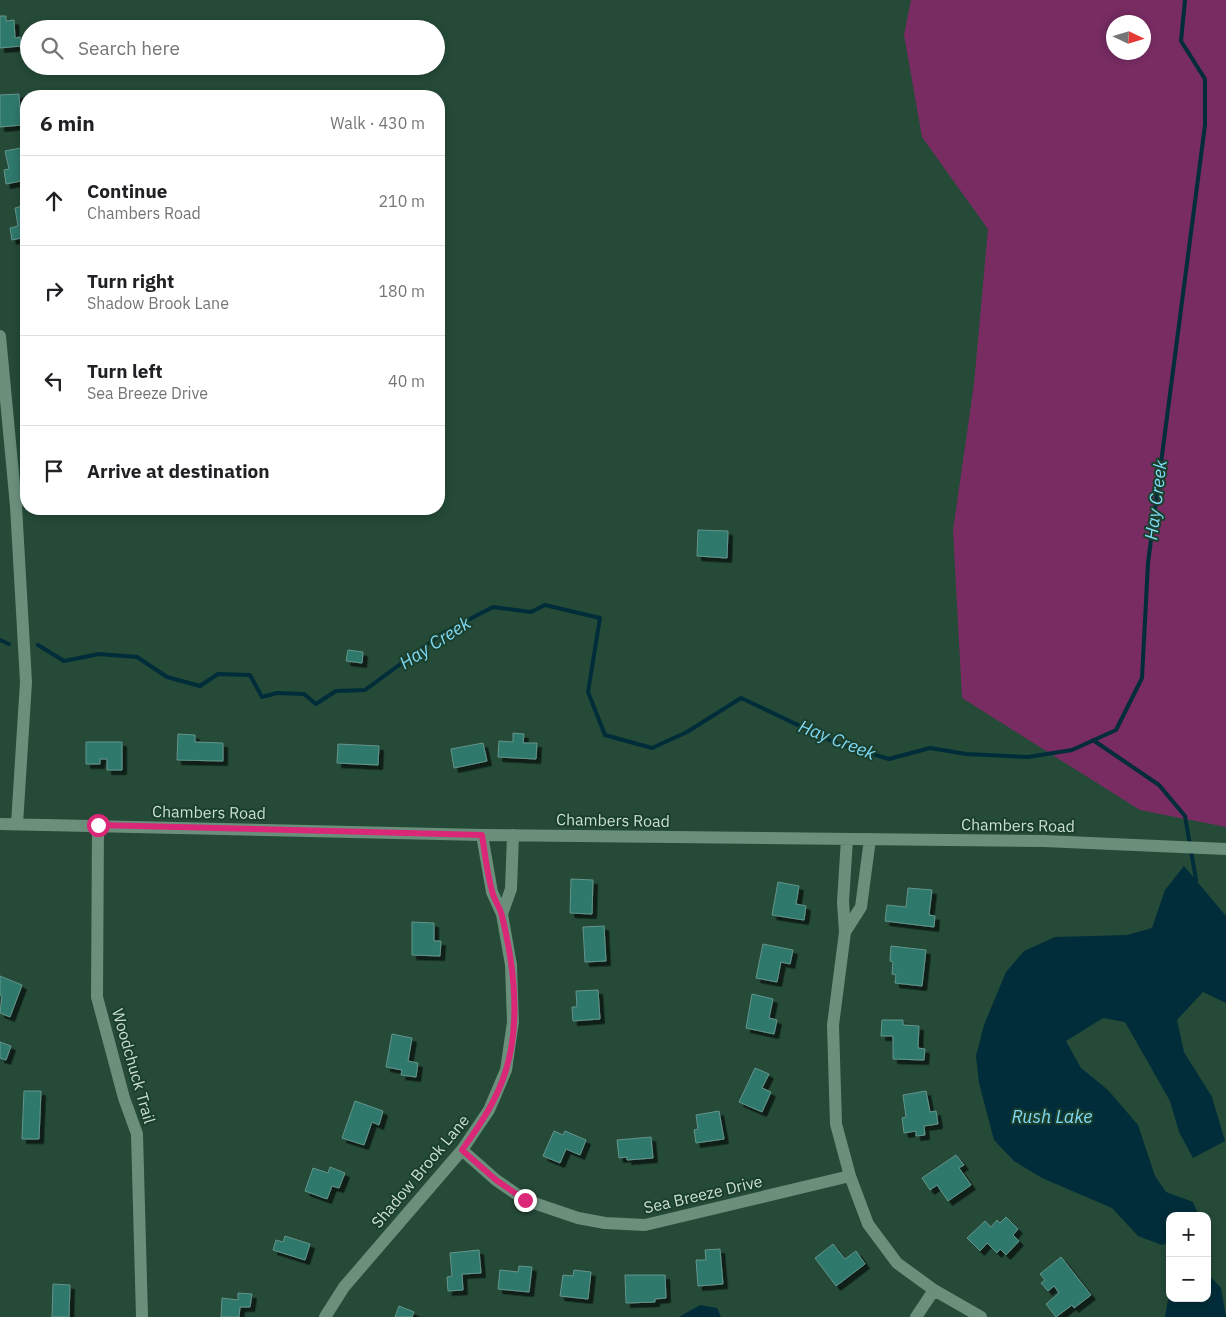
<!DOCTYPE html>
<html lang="en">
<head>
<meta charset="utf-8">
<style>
	:root { --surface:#fff; --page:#f6f6f6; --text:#202124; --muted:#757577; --line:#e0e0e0 }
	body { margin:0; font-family:"IBM Plex Sans",sans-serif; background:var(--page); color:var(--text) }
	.controls { position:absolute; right:15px; bottom:15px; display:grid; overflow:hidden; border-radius:10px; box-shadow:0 2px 8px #0003 }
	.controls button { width:45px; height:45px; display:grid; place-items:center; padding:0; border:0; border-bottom:1px solid var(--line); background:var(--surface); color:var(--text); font:25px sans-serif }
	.compass { position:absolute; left:1106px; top:15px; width:45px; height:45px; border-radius:50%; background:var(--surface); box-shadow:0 2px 8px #0003; rotate:94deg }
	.stop { position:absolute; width:15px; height:15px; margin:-11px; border:4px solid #db2777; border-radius:50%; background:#fff }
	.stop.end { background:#db2777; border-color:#fff; box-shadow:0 1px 5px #0008 }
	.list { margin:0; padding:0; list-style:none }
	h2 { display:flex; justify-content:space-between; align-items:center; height:65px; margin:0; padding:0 20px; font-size:21px }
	h2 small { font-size:16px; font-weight:400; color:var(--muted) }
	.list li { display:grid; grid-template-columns:32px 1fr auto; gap:15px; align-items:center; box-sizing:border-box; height:90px; padding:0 20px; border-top:1px solid var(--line) }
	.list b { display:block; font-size:19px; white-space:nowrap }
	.list p { margin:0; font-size:16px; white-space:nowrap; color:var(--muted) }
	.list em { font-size:16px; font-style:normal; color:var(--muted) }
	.icon { flex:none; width:28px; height:28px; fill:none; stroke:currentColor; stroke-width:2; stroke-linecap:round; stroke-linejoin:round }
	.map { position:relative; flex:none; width:1226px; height:1317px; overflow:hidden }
	.search { position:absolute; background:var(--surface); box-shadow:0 2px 8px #0003; left:20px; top:20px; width:425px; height:55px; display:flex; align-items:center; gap:12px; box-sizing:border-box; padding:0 18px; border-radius:28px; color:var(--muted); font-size:19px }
	.panel { position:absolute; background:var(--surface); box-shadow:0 2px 8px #0003; left:20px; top:90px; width:425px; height:425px; border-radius:20px }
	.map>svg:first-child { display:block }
	.green { fill:#782c62; fill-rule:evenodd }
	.water { fill:#002d39 }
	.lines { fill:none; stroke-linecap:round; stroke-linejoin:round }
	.stream { stroke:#002d39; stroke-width:4 }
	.building { fill:#2d786c; stroke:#65948b; filter:url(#shadow) }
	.minor { stroke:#6a907c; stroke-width:12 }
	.route { stroke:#db2777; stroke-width:6 }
	.labels { text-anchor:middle; stroke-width:4; stroke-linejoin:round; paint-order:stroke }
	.street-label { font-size:16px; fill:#cbdfd3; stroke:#1b3f2d }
	.water-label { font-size:18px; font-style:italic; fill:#80d9f5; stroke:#1b3f2d }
</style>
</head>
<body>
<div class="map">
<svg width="1226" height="1317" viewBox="0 0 1226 1317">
	<defs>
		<filter id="shadow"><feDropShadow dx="4.5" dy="4.5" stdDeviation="0" flood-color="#0009"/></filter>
	</defs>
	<rect width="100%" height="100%" fill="#254a38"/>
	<path class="green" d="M911,0H1226V827L1140,810L962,698L953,530L974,384L988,229L922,137L904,35ZM1114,22H1144V52H1114Z"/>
	<path class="water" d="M1184,866L1226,916V1003L1203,992L1177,1020L1184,1052L1212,1097L1225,1141L1193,1158L1179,1132L1170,1101L1125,1022L1103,1018L1066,1041L1081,1068L1108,1090L1138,1125L1155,1176L1166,1192L1193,1202L1199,1216H1170V1242L1162,1245L1138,1236L1112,1208L1042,1178L1014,1161L994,1140L979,1083L976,1056L984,1025L1006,972L1024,951L1055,937L1127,935L1152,928L1165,890Z
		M1207,1273L1221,1288L1226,1317H1165L1170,1288V1298H1207Z
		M700,1305L717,1308L721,1317H679Z"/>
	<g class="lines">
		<path class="stream" d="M0,640L9,644
			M38,645L64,661L99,654L137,657L167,677L200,686L218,674L250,675L262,697L277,693L304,694L316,704L336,691L365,690L443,633L493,607L531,612L545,605L600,618L588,692L605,735L652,748L687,732L741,698L836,743L889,759L930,748L966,754L1028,757L1072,750L1116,730L1142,678L1148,563L1205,125V79L1181,41L1185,0
			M1093,740L1159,785L1185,816L1196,880"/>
	</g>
	<path class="building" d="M0,16H6V21L14,20L15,38L20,37L21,46L0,48Z
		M19,94L21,125L0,127V95Z
		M26,147V180L6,184L4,170L9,169L5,151Z
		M26,205V237L12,240L10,228L18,226L15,208Z
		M698,530L728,531L727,558L697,556Z
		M348,650L363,652L362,663L346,661Z
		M513,733L524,734L523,743H537L536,759L498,757L499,741L513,742Z
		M178,734L195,735V742L223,743V761L177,760Z
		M86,742H122V770H107V759H100V764H86Z
		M483,743L487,761L454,768L451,749Z
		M338,744L379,746L378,765L337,763Z
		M571,879L593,880L592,914L570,913Z
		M778,882L799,886L796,904L806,906L804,920L772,915Z
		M908,888L932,890L929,915L935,916L934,927L885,921L887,905L906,907Z
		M412,922L434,923V941H441L440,956L412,955Z
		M604,926L606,961L585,962L583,927Z
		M763,944L793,950L790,964L781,962L777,982L756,978Z
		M891,946L926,950L922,986L895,983L896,975L892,974L893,962L890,961Z
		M0,976L22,985L10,1017L0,1013L2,996L0,995Z
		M598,990L600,1019L573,1021L572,1007H577L576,991Z
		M752,994L773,999L769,1018L777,1020L774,1034L746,1028Z
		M882,1020H903V1025L919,1026L918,1048L925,1049L924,1060L893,1059V1036H881Z
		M392,1034L412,1038L408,1061L418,1063L416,1077L401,1075L402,1070L386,1067Z
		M0,1042L11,1046L6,1060L0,1058Z
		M755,1068L769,1074L762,1088L771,1092L762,1112L739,1102Z
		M24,1091H41L39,1139H22Z
		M926,1091L930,1112L936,1111L938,1124L924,1126L925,1135L916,1136V1131L904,1133L902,1118L906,1117L903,1095Z
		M355,1101L383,1111L379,1125L372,1122L364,1145L342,1138Z
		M719,1111L724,1139L696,1143L694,1130L698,1129L696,1115Z
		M554,1131L563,1135L565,1131L586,1140L580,1155L566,1149L560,1163L543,1156Z
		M651,1137L653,1158L627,1160V1157L619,1158L617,1140Z
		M956,1155L964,1165L959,1168L971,1185L948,1201L937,1185L930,1190L922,1178Z
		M330,1167L345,1173L339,1188L332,1186L327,1199L305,1191L313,1168L328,1173Z
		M1006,1217L1018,1229L1013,1235L1019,1241L1006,1255L1000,1249L997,1253L987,1243L980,1251L967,1238L985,1221L991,1227L997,1220L1000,1223Z
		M285,1236L310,1244L305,1260L273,1250L276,1240L283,1242Z
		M833,1244L845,1259L856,1251L865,1264L836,1286L815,1258Z
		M720,1249L723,1284L698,1286L696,1260H706L705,1250Z
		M479,1250L481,1273L462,1274L463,1290L448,1291L447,1277L452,1276L450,1253Z
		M1061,1257L1091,1295L1074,1308L1072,1305L1056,1317L1046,1304L1059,1293L1054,1286L1048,1291L1041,1283L1045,1280L1040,1274Z
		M519,1266L532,1267L529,1292L498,1289L500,1270L518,1272Z
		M574,1270L591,1272L588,1299L560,1296L563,1275L573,1276Z
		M625,1275H665L666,1298L655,1299V1302L626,1303Z
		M53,1284L70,1285L69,1317H52Z
		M238,1293L252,1294L250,1307H240L239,1317H221L222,1298L238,1300Z
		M399,1306L414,1312L412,1317H395Z"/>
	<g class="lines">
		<path class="minor" d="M0,336L16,506L26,682L17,824
			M0,824L482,835L1044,841L1226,849
			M98,825L97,997L124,1098L137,1134L142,1317
			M847,839L843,902L845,932L833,1025L836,1124L850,1176L868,1224L897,1263L934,1290L981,1317
			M502,914L511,889L513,835
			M845,932L861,907L870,839
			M462,1150L496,1180L525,1200L578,1218L605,1223L645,1225L850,1176
			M325,1317L344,1287L462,1150L489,1110L506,1070L513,1022L511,965L502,914L492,892L482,835
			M916,1317L934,1290"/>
	</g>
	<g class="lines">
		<path class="route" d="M98,825L482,835C485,854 487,873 492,891C494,900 500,907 502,916C514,965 521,1021 506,1070C497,1100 480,1125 462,1150L496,1180L525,1200"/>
	</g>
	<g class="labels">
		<g class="street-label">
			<text transform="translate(209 812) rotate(1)" y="6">Chambers Road</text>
			<text transform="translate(613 820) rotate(1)" y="6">Chambers Road</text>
			<text transform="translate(1018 825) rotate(1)" y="6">Chambers Road</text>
			<text transform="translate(134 1066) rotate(74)" y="6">Woodchuck Trail</text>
			<text transform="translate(420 1171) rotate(-50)" y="6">Shadow Brook Lane</text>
			<text transform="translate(703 1194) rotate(-13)" y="6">Sea Breeze Drive</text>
		</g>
		<g class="water-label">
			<text transform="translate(1156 500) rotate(-83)" y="6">Hay Creek</text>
			<text transform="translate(435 643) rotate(-33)" y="6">Hay Creek</text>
			<text transform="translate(837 740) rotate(21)" y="6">Hay Creek</text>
			<text x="1052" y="1123">Rush Lake</text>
		</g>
	</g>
</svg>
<div class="controls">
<button>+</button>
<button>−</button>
</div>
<svg class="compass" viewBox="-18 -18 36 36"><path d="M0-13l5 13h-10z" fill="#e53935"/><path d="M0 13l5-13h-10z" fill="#757577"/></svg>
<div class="stop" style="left:98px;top:825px"></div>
<div class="stop end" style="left:525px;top:1200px"></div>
<div class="search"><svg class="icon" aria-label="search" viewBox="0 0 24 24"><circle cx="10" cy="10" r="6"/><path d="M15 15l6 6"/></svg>Search here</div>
<section class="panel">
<h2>6 min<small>Walk · 430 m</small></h2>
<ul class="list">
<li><svg class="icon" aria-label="ahead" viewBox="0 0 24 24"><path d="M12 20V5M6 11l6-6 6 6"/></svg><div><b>Continue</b><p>Chambers Road</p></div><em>210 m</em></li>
<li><svg class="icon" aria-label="right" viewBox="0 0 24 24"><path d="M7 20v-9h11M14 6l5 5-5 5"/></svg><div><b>Turn right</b><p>Shadow Brook Lane</p></div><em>180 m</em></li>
<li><svg class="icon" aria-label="left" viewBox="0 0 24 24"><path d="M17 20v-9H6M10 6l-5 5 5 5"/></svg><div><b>Turn left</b><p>Sea Breeze Drive</p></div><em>40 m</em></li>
<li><svg class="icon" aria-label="arrive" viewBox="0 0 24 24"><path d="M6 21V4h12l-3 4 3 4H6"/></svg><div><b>Arrive at destination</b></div></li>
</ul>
</section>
</div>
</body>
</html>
